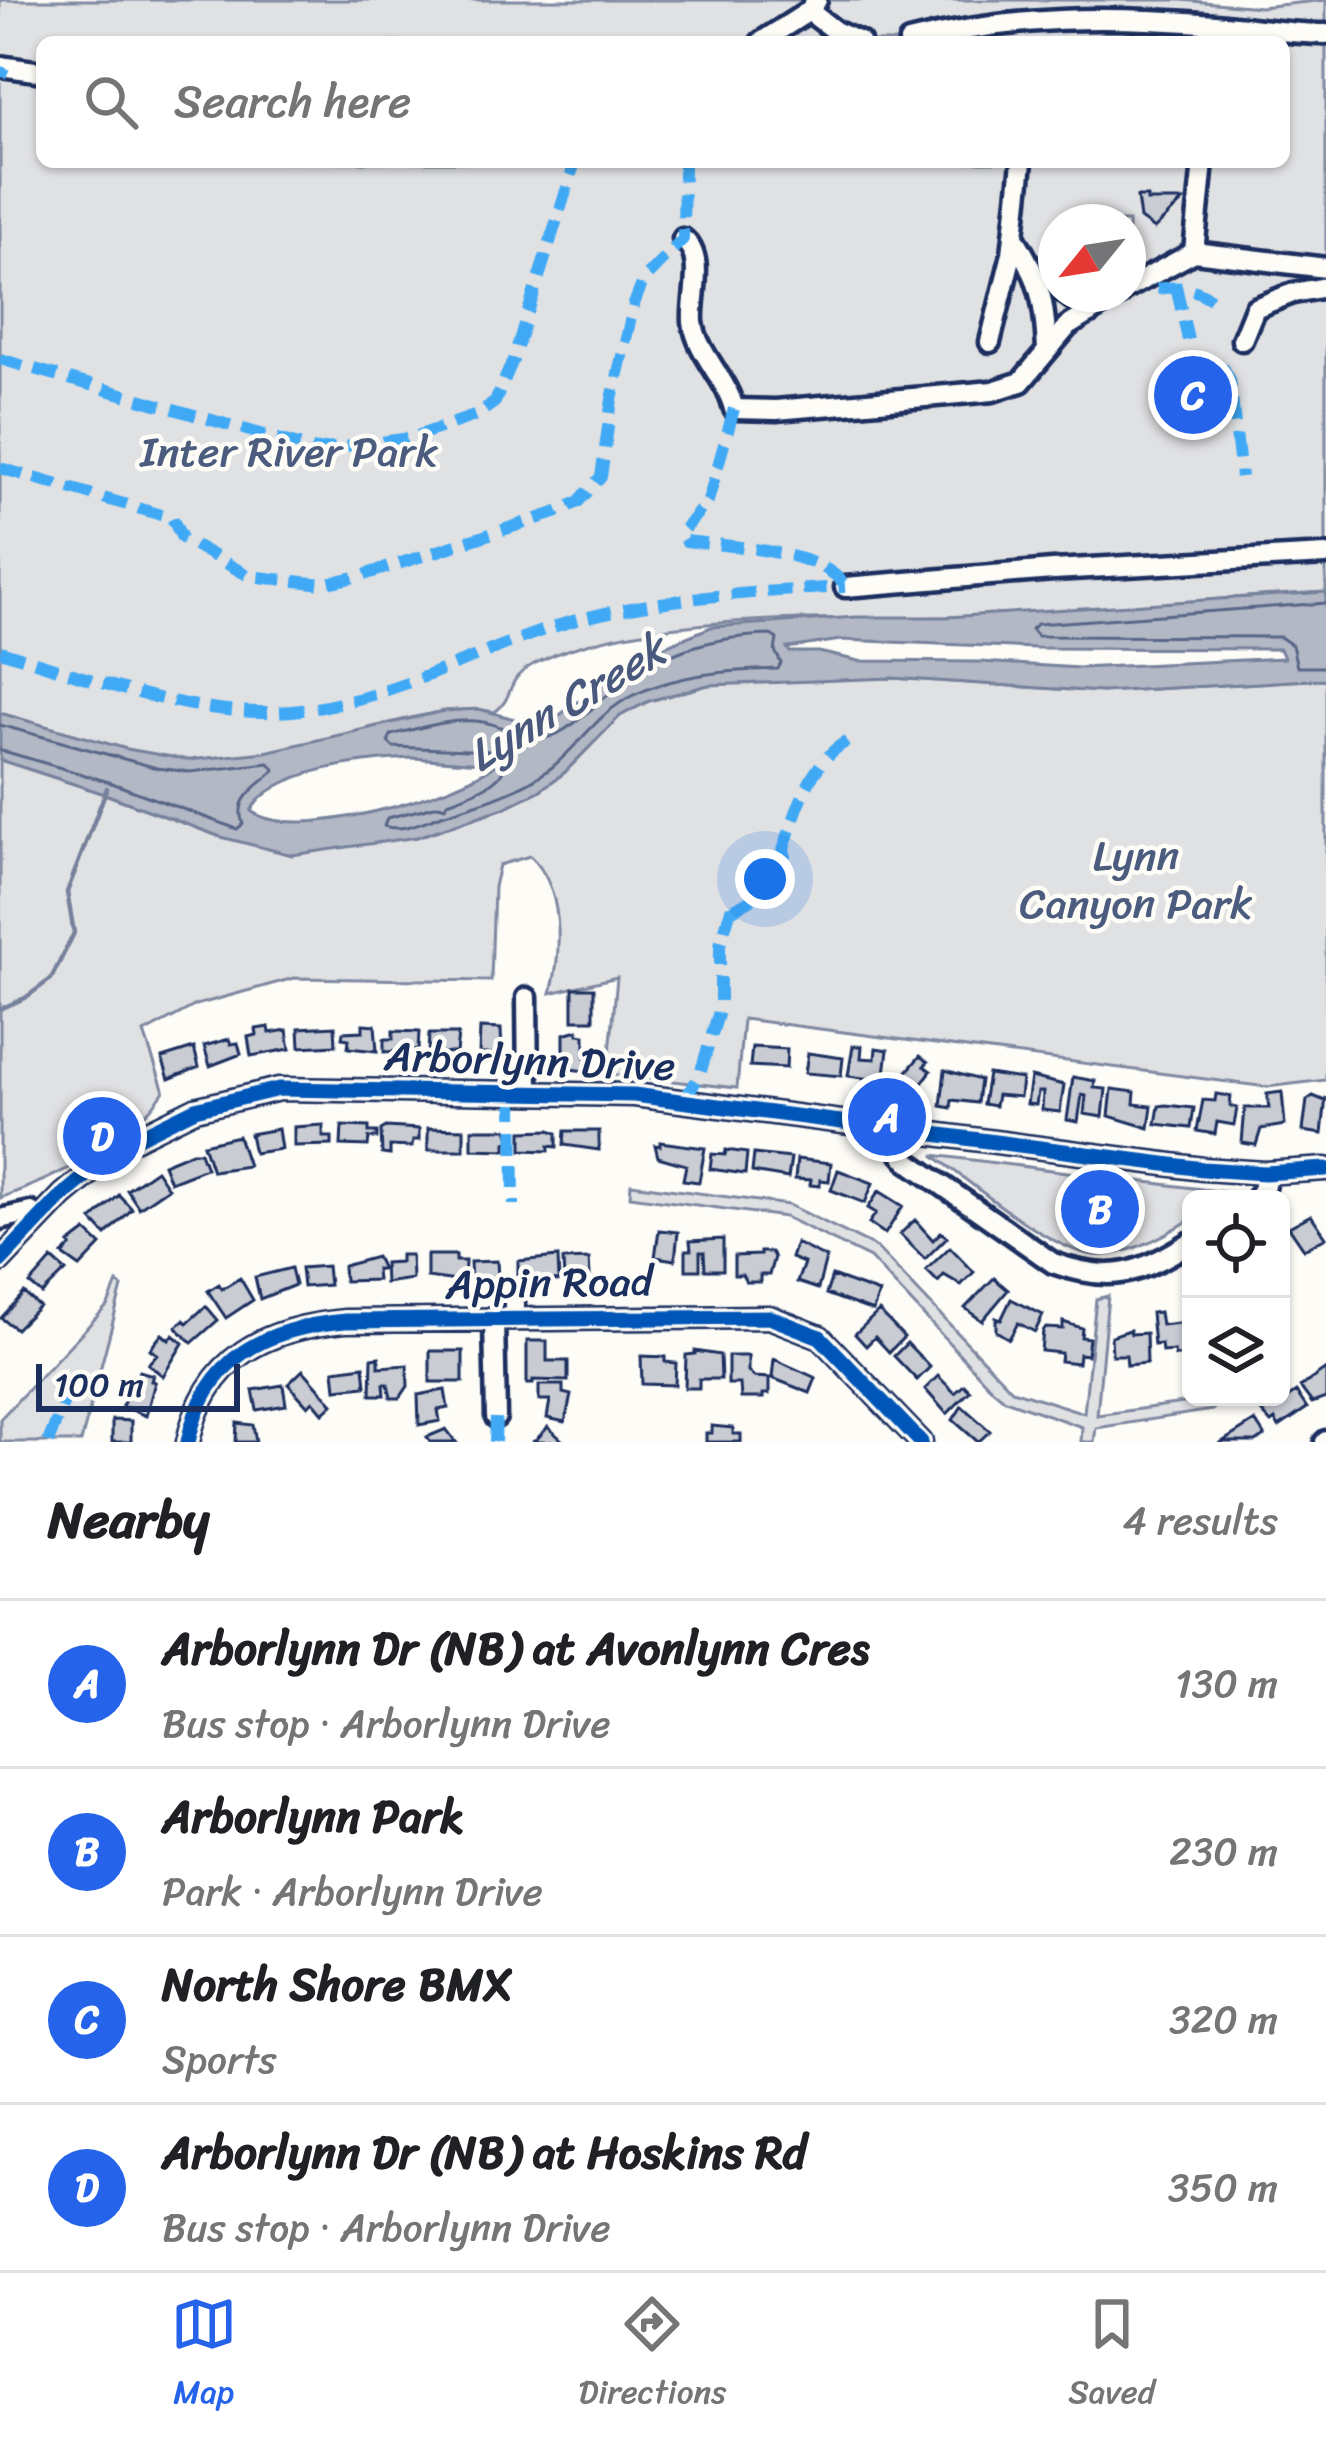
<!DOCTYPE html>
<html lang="en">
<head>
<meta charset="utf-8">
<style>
	:root { --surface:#fff; --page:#f6f6f6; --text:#202124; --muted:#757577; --line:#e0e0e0; --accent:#2563eb }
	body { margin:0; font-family:Sriracha,sans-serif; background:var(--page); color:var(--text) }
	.controls { position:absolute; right:36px; bottom:36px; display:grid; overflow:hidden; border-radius:18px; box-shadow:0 3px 9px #0004 }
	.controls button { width:108px; height:108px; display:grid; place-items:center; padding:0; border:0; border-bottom:3px solid var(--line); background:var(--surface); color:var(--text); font:60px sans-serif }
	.compass { position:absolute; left:1038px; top:204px; width:108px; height:108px; border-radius:50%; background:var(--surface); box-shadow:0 3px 9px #0004; rotate:240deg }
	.scale { position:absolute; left:36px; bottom:30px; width:204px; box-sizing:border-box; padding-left:12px; border:6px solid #1b2f5e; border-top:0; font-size:33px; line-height:42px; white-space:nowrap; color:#1b2f5e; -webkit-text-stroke:9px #fdfcf7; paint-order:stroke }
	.you { position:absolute; left:765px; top:879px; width:42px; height:42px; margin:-30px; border:9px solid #fff; border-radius:50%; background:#1a73e8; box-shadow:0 0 0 18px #1a73e833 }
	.badge { display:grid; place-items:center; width:78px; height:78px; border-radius:50%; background:var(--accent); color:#fff; font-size:39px; font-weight:700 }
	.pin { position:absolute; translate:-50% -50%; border:6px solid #fff; box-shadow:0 3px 12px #0006 }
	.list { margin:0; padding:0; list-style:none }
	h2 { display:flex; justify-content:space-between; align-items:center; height:156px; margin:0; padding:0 48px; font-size:51px }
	h2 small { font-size:39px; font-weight:400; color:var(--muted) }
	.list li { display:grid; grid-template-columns:78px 1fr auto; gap:36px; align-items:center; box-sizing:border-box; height:168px; padding:0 48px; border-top:3px solid var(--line) }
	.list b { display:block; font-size:45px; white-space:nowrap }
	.list p { margin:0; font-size:39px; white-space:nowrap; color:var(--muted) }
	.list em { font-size:39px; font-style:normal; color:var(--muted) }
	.icon { flex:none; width:66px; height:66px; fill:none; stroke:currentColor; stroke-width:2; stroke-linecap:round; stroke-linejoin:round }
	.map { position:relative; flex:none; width:1326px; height:1442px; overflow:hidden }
	.search { position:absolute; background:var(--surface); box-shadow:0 3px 9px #0004; left:36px; right:36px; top:36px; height:132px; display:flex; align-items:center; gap:30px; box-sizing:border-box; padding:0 42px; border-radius:18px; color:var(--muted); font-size:45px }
	.sheet { height:828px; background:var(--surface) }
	nav { display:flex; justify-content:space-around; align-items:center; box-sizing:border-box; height:168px; border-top:3px solid var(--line); background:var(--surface); font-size:33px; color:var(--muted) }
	nav a { display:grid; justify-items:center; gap:6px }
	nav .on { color:var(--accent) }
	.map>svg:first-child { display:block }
	.green { fill:#e0e1e3; stroke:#7e88a0; stroke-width:3; fill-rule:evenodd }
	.water { fill:#b3b8c5; stroke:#76819c; stroke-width:3; fill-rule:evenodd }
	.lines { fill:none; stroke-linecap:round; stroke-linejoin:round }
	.shore { stroke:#586687; stroke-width:3 }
	.stream { stroke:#76819c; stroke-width:4.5 }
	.building { fill:#c9ccd3; stroke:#1b2f5e; stroke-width:3 }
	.minor-casing { stroke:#1b2f5e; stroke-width:27 }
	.minor { stroke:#fdfcf7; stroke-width:18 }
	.quiet { stroke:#3fa9f5; stroke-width:12; stroke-dasharray:24 12; stroke-linecap:butt }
	.cycleway-casing { stroke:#fdfcf7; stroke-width:22 }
	.cycleway { stroke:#0057b8; stroke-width:15 }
	.labels { text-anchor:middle; stroke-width:9; stroke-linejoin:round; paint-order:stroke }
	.park-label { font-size:42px; fill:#4c5c7f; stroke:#fdfcf7 }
	.street-label { font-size:42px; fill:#1b2f5e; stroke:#fdfcf7 }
	.water-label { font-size:45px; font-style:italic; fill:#49587d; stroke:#fdfcf7 }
</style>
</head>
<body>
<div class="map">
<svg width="1326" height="1442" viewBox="0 0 1326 1442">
	<rect width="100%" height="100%" fill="#fdfcf7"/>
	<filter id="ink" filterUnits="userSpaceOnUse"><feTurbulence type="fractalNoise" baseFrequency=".00833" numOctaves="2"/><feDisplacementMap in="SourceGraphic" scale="24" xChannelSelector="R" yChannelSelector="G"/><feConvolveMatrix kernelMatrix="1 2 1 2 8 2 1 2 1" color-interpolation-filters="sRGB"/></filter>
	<g filter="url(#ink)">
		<path class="green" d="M0,0H1181L1260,7L1326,0V592C1199,598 1072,615 945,617C829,620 645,612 540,661C501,679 518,694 495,712C456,704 415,717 377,726C317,741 250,763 187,760C125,757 60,730 0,713ZM42,42H1284V162H42ZM1056,222H1128V294H1056Z
			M892,678L1102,692L1326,679V1080L1267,1087L743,1019L737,1088L608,1074L617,977L551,993C562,951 564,887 530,856L499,865L494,887L491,981L294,978L196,1005L144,1033L164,1091C131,1142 55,1178 0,1198V760L105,794L221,837H417L504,808L539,791L564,773L620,716L649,701L708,685L744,681Z
			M933,1155L1233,1193L1224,1199H1191V1219C1166,1235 1124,1258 1094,1255C1049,1250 971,1182 933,1155Z
			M631,1184L789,1205L877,1248L1012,1390L1084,1413L1096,1299L1108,1296L1097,1415L1226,1397L1212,1410L1096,1428L1094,1442H1081L1082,1427L1005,1400L992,1389L870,1258L785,1217L630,1196Z
			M117,1283L122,1287L81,1442H0V1419L108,1305Z"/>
		<path class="water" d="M1326,592V679L1102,692L892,678L708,685L649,701L620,716L564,773L539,791L504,808L417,837L292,855L221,837L105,794L0,760V713L127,749L189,760L265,752L444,711L479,709L543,727L643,655L711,627L856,617H947ZM841,640L1035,648L1280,649L1284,658L1079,668L981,662L859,661L819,652H790L787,648ZM413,758L496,764C457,795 294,844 251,811C274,768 368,760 413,758Z"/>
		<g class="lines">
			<path class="shore" d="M1326,603L1037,624L1031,629L1037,636L1280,637L1292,645L1297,667H1326
				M771,635L777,639L775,651L781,663L778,669C728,671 680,673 634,695C598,712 581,744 551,768C520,792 477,804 445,814C426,820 403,833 384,826L387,818L439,805L445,807L448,802C467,795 526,777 494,751L393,747L388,742L391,735C419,728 454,717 483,722C504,725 526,743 546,738C569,732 590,709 608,695C661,653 703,637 771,635Z
				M0,725L157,768L190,772L269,763L275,770C259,787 233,796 243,824L237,829L109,782L0,750"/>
			<path class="stream" d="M0,1009L25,998L51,979L74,933L67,892L107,788"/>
		</g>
		<path class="building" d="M1137,197H1147V201H1183L1154,229L1140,219Z
			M573,988H594V1020H573Z
			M363,1024L375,1025L377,1051L348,1048L349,1039L342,1038L343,1032L363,1031Z
			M335,1026L336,1045L300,1047L299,1028Z
			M269,1027L270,1033L287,1030L290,1049L251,1056L248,1037L257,1035L256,1029Z
			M480,1028L501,1029L502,1054H479Z
			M578,1030V1034L585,1035V1057H591V1072L564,1068V1034Z
			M393,1031L419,1032L418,1050L384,1052V1039H393Z
			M429,1034H458L456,1053H428Z
			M229,1039L231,1044L238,1043L241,1054L210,1066L204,1046Z
			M853,1046H862L861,1058L875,1059L876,1048L888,1050L883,1089L870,1087L871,1079L848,1076Z
			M752,1047L787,1049L786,1068L750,1066Z
			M194,1048L199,1067L169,1079L162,1058Z
			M808,1053L843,1058L841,1076L805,1073Z
			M920,1056L928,1062L924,1066L931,1071L914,1094L898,1082Z
			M945,1070L980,1080L977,1103L952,1100L951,1108L941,1106Z
			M988,1074L1022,1079L1020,1097L997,1095L995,1106L983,1104Z
			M1031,1077L1064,1085L1060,1112L1042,1110L1043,1092H1038L1036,1105L1027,1104Z
			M1073,1077L1095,1081L1094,1088L1106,1089L1103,1117L1084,1114L1086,1096L1082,1095L1078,1122L1067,1120Z
			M1112,1089L1135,1092L1134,1104L1152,1106L1149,1128L1109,1116Z
			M1282,1092L1285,1125L1261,1129L1256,1145L1242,1143L1245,1108H1269L1267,1094Z
			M1216,1094L1231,1096L1230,1106L1237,1108L1234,1125L1217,1122L1215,1134L1197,1131L1203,1100L1215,1101Z
			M1313,1096L1325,1101L1326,1097L1322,1134L1303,1131L1307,1100Z
			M1166,1105L1194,1108L1191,1128L1156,1124L1159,1106Z
			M323,1125V1137H332V1145L294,1146V1127Z
			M342,1126L369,1127V1132H377V1138H369L368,1146L341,1145Z
			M386,1127L419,1129V1140H413L412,1147L390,1146V1155L382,1154L381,1130Z
			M428,1128L464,1129V1150H428Z
			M278,1129L281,1149L254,1153L250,1134Z
			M472,1129H507L511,1142H506V1150L472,1149Z
			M550,1130L557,1133V1147L549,1146V1151L522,1150V1131Z
			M565,1131H599V1150L564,1145Z
			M238,1136L248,1166L212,1171L203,1144Z
			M660,1142L705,1148L699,1182L683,1180L686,1165L658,1157L655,1145L660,1146Z
			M726,1150L747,1153L745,1174L710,1169L712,1154L725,1155Z
			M192,1152H200L206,1168L170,1182L163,1164Z
			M754,1154L791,1158L788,1178L752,1172Z
			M797,1159L831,1163L829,1181L820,1180V1186L810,1185L811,1180L795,1179Z
			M156,1170L168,1188L139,1208L127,1190Z
			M838,1170L873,1183L865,1203L831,1190Z
			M879,1191L903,1206L885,1234L869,1223L876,1213L868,1208Z
			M119,1195L132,1209L106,1235L92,1220Z
			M1311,1215L1326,1237L1304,1249L1289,1227Z
			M915,1220L933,1240L941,1232L947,1237L925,1259L900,1234Z
			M659,1230L678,1232L675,1260L655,1257Z
			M86,1231L101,1245L80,1267L63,1255L71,1246L69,1244Z
			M723,1239V1270H705L704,1252H700V1270H686V1250H691L690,1241Z
			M796,1243L826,1258L818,1289L797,1282L804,1263L791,1258Z
			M950,1247L974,1272L961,1285L944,1275L938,1282L926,1270Z
			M760,1252H771L774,1257L769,1275H760V1282H746L742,1275H734V1256L760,1255Z
			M400,1255H411L412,1279L385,1283L384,1263L400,1262Z
			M427,1255H456V1261H465L464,1282L427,1277Z
			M376,1257L382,1269H376L377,1280L344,1281L343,1266Z
			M558,1257L559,1281L518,1277V1261Z
			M52,1259L66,1271L42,1294L30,1284Z
			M589,1259L590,1276L564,1280L563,1260Z
			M497,1261L498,1278L471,1283L470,1262Z
			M327,1266L329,1285L303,1287L301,1268Z
			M291,1268L295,1285L260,1299L255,1277Z
			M832,1276L879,1293L873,1311L826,1294Z
			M240,1278L253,1300L226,1318L208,1291L219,1284L222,1289Z
			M994,1278L1008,1290L982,1321L965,1308Z
			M24,1293L39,1306L16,1329L1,1318Z
			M1011,1299L1043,1315L1035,1332L1018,1323L1009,1339L996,1331V1318L1001,1320Z
			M206,1306L218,1320L192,1343L176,1327L184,1320L187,1323Z
			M879,1311L904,1337L889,1352L875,1337L866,1346L855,1334Z
			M1159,1312L1161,1325L1187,1322V1355L1175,1356L1174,1351L1162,1352L1161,1344L1154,1345L1151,1313Z
			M1063,1322L1082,1328L1081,1337L1089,1338L1087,1355L1079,1354L1078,1363L1060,1361L1061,1353L1041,1351L1043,1331L1046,1328L1063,1329Z
			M1130,1330L1131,1334L1146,1333L1147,1363L1127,1365L1126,1355H1112L1111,1336Z
			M162,1334L169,1340L173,1335L183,1343L163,1376L148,1364L157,1354L150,1349Z
			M527,1341H547V1361H568V1381L533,1380V1384H527Z
			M907,1343L930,1367L917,1380L894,1356Z
			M430,1351H463V1382H430Z
			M695,1351L720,1355L721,1379H699V1388H685L686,1355L695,1354Z
			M641,1356L665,1357V1362L676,1363L675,1385L642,1384Z
			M728,1356H748V1371L754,1377L769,1378V1394H763V1398H741L740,1384H728Z
			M379,1357V1367L407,1365L408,1386L400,1398H391L388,1384H384L385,1395H371L372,1358Z
			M774,1359L816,1378L810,1393L772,1378Z
			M364,1366L366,1386L336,1389L334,1370Z
			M1326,1369V1398L1312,1403L1300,1387Z
			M303,1370L333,1404L323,1413L313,1401L308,1406L288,1384Z
			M139,1371L153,1375L151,1381L155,1382L146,1416L122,1406Z
			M938,1376L955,1393L964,1385L970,1391L947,1414L925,1389Z
			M283,1385L286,1405L257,1410L253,1390Z
			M539,1385H563V1393L571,1395L565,1422L547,1418L550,1400H539Z
			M445,1390L448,1408L438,1410L440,1421L419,1425L418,1395Z
			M1296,1392L1307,1408L1279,1427L1275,1420L1271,1423L1253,1403L1262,1397L1271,1409Z
			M962,1406L990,1431L978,1442L953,1420Z
			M112,1420L131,1421V1442H112Z
			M1255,1421L1265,1436L1256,1442H1222Z
			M237,1423L253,1425L256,1442H236Z
			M712,1426L733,1428V1434H741V1442H706V1433H712Z
			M548,1427L564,1442H532L536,1440Z
			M446,1429L456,1442H430L427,1437Z"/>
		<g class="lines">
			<defs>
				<path id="minor" d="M809,11L835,31L860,42
					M761,42L809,11L817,0
					M909,42C1010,15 1111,16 1215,24C1252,27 1288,34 1326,34
					M0,66L42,72
					M1203,162L1194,252L1326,268
					M1014,237C1040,278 1045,303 1047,351
					M683,239C706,257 691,296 693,322C697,354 726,377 734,409L776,410L993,391L1021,382L1068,326L1120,294
					M1128,288L1194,252
					M1066,294L1090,313
					M1242,340L1255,308L1293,293L1326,287
					M990,342L1012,254L1022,162
					M845,587L1053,570L1326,555
					M527,998L528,1093
					M895,1128V1146L909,1162L1053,1263C1112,1284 1139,1274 1191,1242
					M1256,1199L1265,1185V1173
					M0,1219L31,1212L40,1219
					M0,1261L63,1195L126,1143L195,1109L279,1089L634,1095L1203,1169L1265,1173L1326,1169
					M514,1295V1319
					M494,1320L496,1417
					M188,1442C205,1357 266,1328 345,1321L769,1317L820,1337L921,1442
					M1325,1442L1326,1441"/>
			</defs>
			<use href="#minor" class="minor-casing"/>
			<use href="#minor" class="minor"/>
			<path class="quiet" d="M0,76L4,67
				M1176,286L1188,340
				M1157,289C1179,286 1193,287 1211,299
				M0,359L316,450L411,438L477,415L495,402L513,360L575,162
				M1222,366L1230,380L1241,477
				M734,409L708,501L681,533L686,541C725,546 826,550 845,587
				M0,468L172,518L182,538L249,576L323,584L364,575L555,513L578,502L601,477L612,399L634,304L644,279L683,239L684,162
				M0,651C83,676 170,710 258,712C371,715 468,651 573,621C662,597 754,592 845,587
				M782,853C797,811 810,755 856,737
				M731,911L750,900L785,855L784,847
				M513,1093L514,1205
				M683,1101L699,1077L720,1008V945L732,906
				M48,1442L68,1392
				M495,1442L496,1417"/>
			<defs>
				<path id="cycleway" d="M0,1261L63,1195L126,1143L195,1109L279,1089L634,1095L1203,1169L1265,1173L1326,1169
					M188,1442C205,1357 266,1328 345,1321L769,1317L820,1337L921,1442"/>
			</defs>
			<use href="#cycleway" class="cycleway-casing"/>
			<use href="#cycleway" class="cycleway"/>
		</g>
	</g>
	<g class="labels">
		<g class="park-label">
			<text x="289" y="466">Inter River Park</text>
			<text x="1136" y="870">Lynn<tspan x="1136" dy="48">Canyon Park</tspan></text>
		</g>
		<g class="street-label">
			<text transform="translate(530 1060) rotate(2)" y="15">Arborlynn Drive</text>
			<text transform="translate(549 1282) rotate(-1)" y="15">Appin Road</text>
		</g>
		<g class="water-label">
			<text transform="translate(566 702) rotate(-31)" y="16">Lynn Creek</text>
		</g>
	</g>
</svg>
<div class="controls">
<button><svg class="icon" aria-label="locate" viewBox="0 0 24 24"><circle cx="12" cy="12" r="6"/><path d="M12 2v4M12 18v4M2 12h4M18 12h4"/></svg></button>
<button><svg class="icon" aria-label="layers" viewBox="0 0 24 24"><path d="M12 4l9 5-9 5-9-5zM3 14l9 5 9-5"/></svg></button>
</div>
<svg class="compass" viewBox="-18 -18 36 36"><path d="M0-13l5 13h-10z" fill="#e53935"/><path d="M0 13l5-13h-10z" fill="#757577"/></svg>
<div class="scale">100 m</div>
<div class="you"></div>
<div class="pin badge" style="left:887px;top:1117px">A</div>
<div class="pin badge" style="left:1100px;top:1209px">B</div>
<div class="pin badge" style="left:1193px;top:395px">C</div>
<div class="pin badge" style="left:102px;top:1136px">D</div>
<div class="search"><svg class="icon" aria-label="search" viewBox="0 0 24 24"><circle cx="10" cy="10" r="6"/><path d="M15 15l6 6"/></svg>Search here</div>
</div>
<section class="sheet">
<h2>Nearby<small>4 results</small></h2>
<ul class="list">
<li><span class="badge">A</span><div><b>Arborlynn Dr (NB) at Avonlynn Cres</b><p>Bus stop · Arborlynn Drive</p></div><em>130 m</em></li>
<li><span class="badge">B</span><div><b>Arborlynn Park</b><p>Park · Arborlynn Drive</p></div><em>230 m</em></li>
<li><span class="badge">C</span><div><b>North Shore BMX</b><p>Sports</p></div><em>320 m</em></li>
<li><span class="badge">D</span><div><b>Arborlynn Dr (NB) at Hoskins Rd</b><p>Bus stop · Arborlynn Drive</p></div><em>350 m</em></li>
</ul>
</section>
<nav>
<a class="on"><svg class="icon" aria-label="map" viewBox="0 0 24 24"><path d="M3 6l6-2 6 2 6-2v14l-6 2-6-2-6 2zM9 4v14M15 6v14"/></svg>Map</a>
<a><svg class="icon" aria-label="directions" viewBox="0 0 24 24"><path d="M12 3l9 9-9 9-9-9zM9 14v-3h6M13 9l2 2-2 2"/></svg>Directions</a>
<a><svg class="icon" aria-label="saved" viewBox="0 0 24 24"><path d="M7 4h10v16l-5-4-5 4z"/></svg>Saved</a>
</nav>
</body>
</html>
